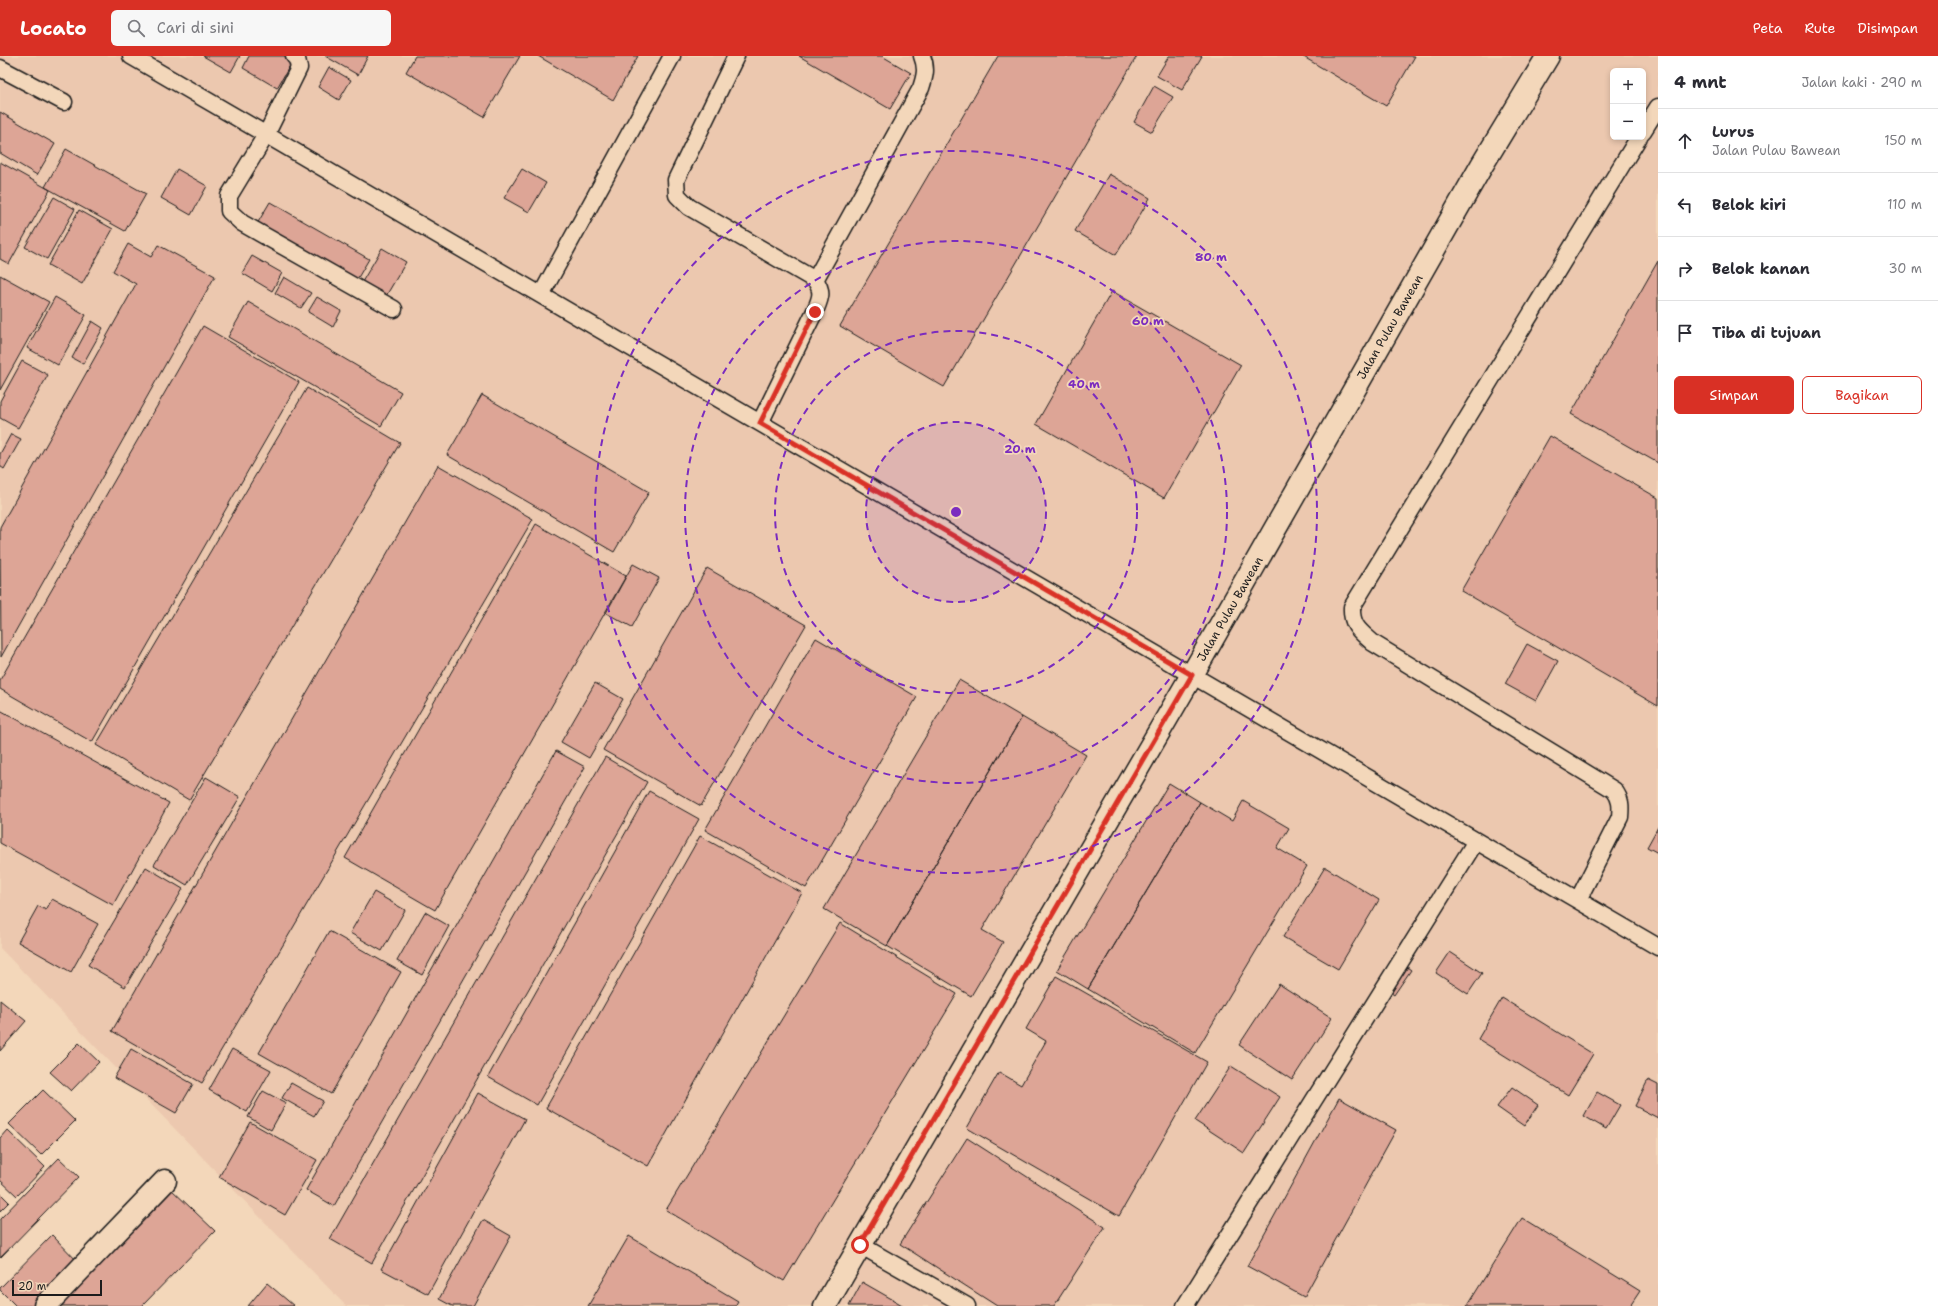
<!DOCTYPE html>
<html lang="id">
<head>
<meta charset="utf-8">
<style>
	:root { --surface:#fff; --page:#f7f7f7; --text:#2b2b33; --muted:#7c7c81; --line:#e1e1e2; --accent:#d93025 }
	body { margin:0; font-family:"Shantell Sans",sans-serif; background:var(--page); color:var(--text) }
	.controls { position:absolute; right:12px; top:12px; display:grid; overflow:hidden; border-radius:6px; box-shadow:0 2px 6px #0003 }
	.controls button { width:36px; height:36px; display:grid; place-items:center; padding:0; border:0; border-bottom:1px solid var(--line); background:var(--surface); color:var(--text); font:20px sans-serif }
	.scale { position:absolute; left:12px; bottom:10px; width:90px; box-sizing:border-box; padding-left:4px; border:2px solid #1c1c1c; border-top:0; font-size:11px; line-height:14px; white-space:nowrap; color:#1c1c1c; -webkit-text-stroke:3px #f3d7ba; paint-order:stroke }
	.stop { position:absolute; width:12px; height:12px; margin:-9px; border:3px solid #d93025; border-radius:50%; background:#fff }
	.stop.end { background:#d93025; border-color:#fff; box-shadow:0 1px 4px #0008 }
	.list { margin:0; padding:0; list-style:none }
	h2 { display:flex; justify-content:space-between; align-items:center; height:52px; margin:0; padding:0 16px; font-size:17px }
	h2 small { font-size:13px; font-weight:400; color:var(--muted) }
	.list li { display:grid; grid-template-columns:26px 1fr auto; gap:12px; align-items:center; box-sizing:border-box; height:64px; padding:0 16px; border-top:1px solid var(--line) }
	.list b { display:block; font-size:15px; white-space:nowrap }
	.list p { margin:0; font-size:13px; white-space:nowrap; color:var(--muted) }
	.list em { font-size:13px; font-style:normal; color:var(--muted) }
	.actions { display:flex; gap:8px; padding:12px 16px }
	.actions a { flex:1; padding:9px 0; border:1px solid var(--accent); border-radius:6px; text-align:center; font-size:14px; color:var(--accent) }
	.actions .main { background:var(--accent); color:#fff }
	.icon { flex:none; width:22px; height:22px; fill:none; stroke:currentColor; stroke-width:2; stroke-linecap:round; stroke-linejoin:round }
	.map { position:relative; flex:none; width:1658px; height:1250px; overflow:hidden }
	header { display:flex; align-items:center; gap:24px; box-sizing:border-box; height:56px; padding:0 20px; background:var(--accent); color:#fff }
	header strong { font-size:19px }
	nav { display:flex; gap:22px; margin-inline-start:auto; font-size:14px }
	.search { width:280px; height:36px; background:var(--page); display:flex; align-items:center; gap:10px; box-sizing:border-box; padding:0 14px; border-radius:6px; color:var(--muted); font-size:15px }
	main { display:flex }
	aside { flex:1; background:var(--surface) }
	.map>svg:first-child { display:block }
	.built { fill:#ecc8af; fill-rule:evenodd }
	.building { fill:#dda596; stroke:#1c1c1c }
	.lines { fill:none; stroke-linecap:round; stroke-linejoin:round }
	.lane-casing { stroke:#1c1c1c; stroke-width:19 }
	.street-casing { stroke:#1c1c1c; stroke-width:25 }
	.lane { stroke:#f3d7ba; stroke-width:16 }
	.street { stroke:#f3d7ba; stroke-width:22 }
	.route { stroke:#d93025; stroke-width:5 }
	.ring { fill:none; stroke:#7b2cbf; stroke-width:2; stroke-dasharray:7 5 }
	.labels { text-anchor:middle; stroke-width:3.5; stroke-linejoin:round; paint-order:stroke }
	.street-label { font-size:12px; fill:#1c1c1c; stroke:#f3d7ba }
	.centre { fill:#7b2cbf; stroke:#f3d7ba; stroke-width:2 }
	.ring-label { font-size:12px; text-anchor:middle; font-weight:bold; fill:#7b2cbf; stroke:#f3d7ba; stroke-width:3.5; stroke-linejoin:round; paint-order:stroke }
</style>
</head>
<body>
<header>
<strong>Locato</strong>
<div class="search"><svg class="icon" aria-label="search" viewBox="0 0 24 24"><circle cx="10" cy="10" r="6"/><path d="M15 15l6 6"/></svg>Cari di sini</div>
<nav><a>Peta</a><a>Rute</a><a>Disimpan</a></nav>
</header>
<main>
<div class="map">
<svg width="1658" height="1250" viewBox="0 0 1658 1250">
	<rect width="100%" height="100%" fill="#f3d7ba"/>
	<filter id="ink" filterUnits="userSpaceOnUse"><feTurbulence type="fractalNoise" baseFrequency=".025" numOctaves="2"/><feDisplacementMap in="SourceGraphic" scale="8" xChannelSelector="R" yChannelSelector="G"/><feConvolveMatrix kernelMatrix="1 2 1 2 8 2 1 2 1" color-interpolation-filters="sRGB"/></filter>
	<g filter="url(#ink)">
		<path class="built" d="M0,0H1658V1250H346L0,892ZM1613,15H1643V81H1613Z"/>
		<path class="building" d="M203,0H240L231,16Z
			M249,0H286L293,4L277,32L243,12Z
			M325,0H368L358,19Z
			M415,0H520L484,61L406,16Z
			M538,0H638L613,44Z
			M799,0H882L911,17L890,53Z
			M998,0H1137L944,331L840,270Z
			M1169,0H1202L1182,34L1157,20Z
			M1302,0H1415L1386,50Z
			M329,11L351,24L339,44L318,31Z
			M1154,30L1173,41L1152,76L1134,66Z
			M0,56L55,88L37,119L0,97Z
			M66,93L146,138L125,175L45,131Z
			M0,106L50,134L9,208L0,203Z
			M177,113L207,130L191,159L161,142Z
			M522,113L546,127L529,156L504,142Z
			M1109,118L1150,142L1116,199L1075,175Z
			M54,141L75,153L47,203L25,191Z
			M270,146L369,203L356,225L257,168Z
			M79,154L113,173L82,228L48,209Z
			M128,188L151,201L158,189L215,220L1,601L0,471L136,228L113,215Z
			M382,192L406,206L386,240L362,226Z
			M252,200L282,217L272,235L242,217Z
			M1658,205V407L1571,358Z
			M0,219L49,246L0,334Z
			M284,221L311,237L301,252L275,237Z
			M1112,235L1241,309L1164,442L1036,368Z
			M55,241L86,259L58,309L27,292Z
			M317,241L341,255L333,271L308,256Z
			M248,246L401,336L381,370L228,281Z
			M92,265L103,272L83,308L72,302Z
			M203,270L299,326L92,686L0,633V624Z
			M22,305L48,319L18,372L0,362V345Z
			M307,332L400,387L189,744L96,689Z
			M482,339L649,436L614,496L447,399Z
			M11,378L21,383L4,413L0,410V398Z
			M1550,380L1658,442V650L1461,535Z
			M438,409L533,463L202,1027L112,975Z
			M536,468L626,520L435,854L345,802Z
			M633,508L659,522L632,571L606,557Z
			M707,512L806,569L701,750L603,694Z
			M816,582L917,641L806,832L705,774Z
			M1527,588L1558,605L1536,645L1505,628Z
			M959,624L1022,661L887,890L824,853Z
			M595,627L623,643L589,702L561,686Z
			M0,654L169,747L113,849L0,787Z
			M1022,661L1086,699L982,874L1003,886L971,940L887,890Z
			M556,695L585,711L334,1150L306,1134Z
			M605,701L647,726L372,1207L330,1183Z
			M206,721L240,741L187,829L154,809Z
			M1169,727L1200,746L1088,933L1057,914Z
			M649,735L699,763L537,1049L488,1021Z
			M1243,745L1289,772L1277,792L1307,810L1195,997L1088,933L1200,746L1232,765Z
			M1658,771V797L1647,791Z
			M700,780L802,837L648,1110L546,1052Z
			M146,811L183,833L125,931L88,909Z
			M1325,811L1379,844L1338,913L1283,881Z
			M374,836L405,854L382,895L350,877Z
			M52,843L98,868L71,916L18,886L38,850L46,854Z
			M425,856L449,870L422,919L397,905Z
			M840,867L957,938L784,1225L666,1154Z
			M329,875L401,916L331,1038L259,997Z
			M1450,896L1482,917L1468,938L1436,917Z
			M1403,908L1411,914L1394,939L1386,933Z
			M1056,920L1207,1006L1119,1160L967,1072L999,1016L1021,1029L1046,985L1026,973Z
			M1279,928L1332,962L1292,1024L1239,989Z
			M1502,942L1593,998L1568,1039L1478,983Z
			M0,944L26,965L0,995Z
			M79,987L99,1006L71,1035L50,1016Z
			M131,993L193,1028L176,1057L114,1022Z
			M232,993L271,1014L247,1056L209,1034Z
			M1231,1010L1280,1041L1244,1097L1195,1065Z
			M1648,1024L1658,1029V1062L1635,1050Z
			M291,1027L323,1045L314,1060L282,1042Z
			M1512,1031L1538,1049L1524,1070L1497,1051Z
			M43,1034L75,1065L41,1099L9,1068Z
			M263,1035L286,1047L271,1074L248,1061Z
			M1597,1036L1620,1049L1606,1073L1584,1060Z
			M478,1037L525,1063L428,1238L381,1213Z
			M1339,1042L1396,1074L1304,1241L1247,1210Z
			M250,1066L317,1104L285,1159L219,1121Z
			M7,1074L45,1111L17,1140L0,1124V1082Z
			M967,1082L1105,1171L1054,1250H997L900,1188Z
			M59,1102L79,1121L0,1202V1163Z
			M170,1132L215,1175L142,1250H56Z
			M0,1137L9,1146L0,1155Z
			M1522,1162L1640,1235L1630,1250H1467Z
			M483,1164L511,1180L473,1250H452L439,1243Z
			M52,1179L81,1209L41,1250H16L0,1234V1232Z
			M629,1180L738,1245L735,1250H588Z
			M862,1226L904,1250H849Z
			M267,1227L294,1250H248Z"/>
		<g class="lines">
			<defs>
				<path id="lane" d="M131,0L1658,891
					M294,0L297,3L299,12L266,79L229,140V155L242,167L394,253
					M736,0L676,124L677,139L689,151L815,224C824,236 820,243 815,255L760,367
					M0,12L64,46
					M1643,75L1658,51
					M815,224L921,32C925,20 927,12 922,0
					M541,239L672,0
					M1578,844L1620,761C1621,750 1621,743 1614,734L1373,587C1360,575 1351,570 1352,551L1639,81
					M860,1189L967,1250
					M1185,1250L1476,785"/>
				<path id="street" d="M45,1250L165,1125
					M825,1250L1192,619L1482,109L1548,0"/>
			</defs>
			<use href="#lane" class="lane-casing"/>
			<use href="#street" class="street-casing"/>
			<use href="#lane" class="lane"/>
			<use href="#street" class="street"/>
		</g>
	</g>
	<g class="lines" filter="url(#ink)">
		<path class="route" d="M815,256L760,367L1192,619L860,1189"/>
	</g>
	<circle cx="956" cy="456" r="90" fill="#7b2cbf" fill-opacity=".12"/>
	<g class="ring">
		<circle cx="956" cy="456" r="90"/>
		<circle cx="956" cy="456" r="181"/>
		<circle cx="956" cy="456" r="271"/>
		<circle cx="956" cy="456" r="361"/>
	</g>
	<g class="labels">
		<g class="street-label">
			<text transform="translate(1390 271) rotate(-60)" y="4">Jalan Pulau Bawean</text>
			<text transform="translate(1230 553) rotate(-60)" y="4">Jalan Pulau Bawean</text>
		</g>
	</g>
	<circle cx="956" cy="456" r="6" class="centre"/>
	<g class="ring-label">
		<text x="1211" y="205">80 m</text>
		<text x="1148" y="269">60 m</text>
		<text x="1084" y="332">40 m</text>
		<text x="1020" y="397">20 m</text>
	</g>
</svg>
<div class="controls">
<button>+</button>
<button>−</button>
</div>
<div class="scale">20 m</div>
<div class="stop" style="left:860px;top:1189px"></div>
<div class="stop end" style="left:815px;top:256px"></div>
</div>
<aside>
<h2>4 mnt<small>Jalan kaki · 290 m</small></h2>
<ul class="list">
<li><svg class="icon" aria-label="ahead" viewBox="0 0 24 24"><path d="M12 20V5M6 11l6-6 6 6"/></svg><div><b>Lurus</b><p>Jalan Pulau Bawean</p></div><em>150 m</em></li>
<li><svg class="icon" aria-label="left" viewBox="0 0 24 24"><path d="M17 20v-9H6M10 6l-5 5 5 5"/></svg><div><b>Belok kiri</b></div><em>110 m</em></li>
<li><svg class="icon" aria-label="right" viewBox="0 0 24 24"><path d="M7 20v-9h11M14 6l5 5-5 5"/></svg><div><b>Belok kanan</b></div><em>30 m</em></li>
<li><svg class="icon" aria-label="arrive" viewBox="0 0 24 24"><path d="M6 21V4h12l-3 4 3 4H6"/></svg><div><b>Tiba di tujuan</b></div></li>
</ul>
<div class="actions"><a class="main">Simpan</a><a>Bagikan</a></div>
</aside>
</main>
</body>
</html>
